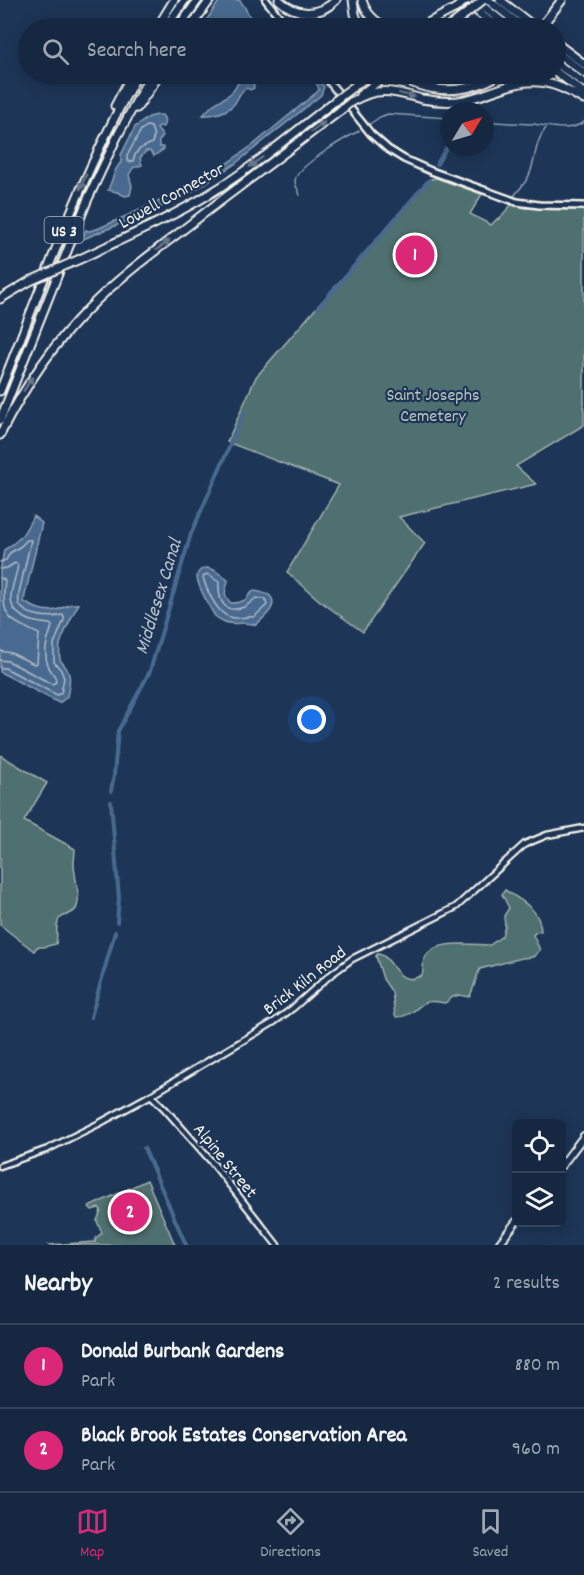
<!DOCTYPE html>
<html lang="en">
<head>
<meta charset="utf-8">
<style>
	:root { --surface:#162841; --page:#1f3048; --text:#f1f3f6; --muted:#9ea6b1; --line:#35445a; --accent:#db2777 }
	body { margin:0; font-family:Dekko,sans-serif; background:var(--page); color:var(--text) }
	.controls { position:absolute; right:18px; bottom:18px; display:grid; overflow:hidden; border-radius:9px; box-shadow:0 3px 15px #0003 }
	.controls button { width:54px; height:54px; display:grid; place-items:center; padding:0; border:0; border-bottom:2px solid var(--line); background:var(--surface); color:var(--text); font:30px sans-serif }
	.compass { position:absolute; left:440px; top:102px; width:54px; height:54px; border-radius:50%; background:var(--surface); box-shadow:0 3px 15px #0003; rotate:52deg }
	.you { position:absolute; left:312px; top:720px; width:21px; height:21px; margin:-15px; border:4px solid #fff; border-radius:50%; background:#1a73e8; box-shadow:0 0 0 9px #1a73e833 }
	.badge { display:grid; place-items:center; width:39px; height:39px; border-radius:50%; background:var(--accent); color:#fff; font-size:20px; font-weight:700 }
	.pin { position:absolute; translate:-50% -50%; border:3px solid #fff; box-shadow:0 2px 6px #0006 }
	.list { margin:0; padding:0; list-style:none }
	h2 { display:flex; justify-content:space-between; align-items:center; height:78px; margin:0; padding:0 24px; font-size:26px }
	h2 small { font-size:20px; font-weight:400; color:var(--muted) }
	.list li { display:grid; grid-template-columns:39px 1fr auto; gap:18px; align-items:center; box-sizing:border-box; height:84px; padding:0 24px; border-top:2px solid var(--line) }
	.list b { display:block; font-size:22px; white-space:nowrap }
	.list p { margin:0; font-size:20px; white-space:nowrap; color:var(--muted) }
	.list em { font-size:20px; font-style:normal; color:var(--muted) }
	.icon { flex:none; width:33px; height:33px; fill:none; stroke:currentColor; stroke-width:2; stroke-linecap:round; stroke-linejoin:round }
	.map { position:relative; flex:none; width:584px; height:1245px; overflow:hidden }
	.search { position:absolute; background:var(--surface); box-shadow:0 3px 15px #0003; left:18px; right:18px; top:18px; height:66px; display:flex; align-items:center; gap:15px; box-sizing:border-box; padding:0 21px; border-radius:33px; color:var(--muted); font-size:22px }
	.sheet { height:246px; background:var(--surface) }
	nav { display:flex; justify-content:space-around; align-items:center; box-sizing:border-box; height:84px; border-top:2px solid var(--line); background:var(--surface); font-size:16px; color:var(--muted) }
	nav a { display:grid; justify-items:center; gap:3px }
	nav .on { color:var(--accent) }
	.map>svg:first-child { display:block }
	.green { fill:#506f6f; stroke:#a2b0ac; stroke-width:1.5 }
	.water { fill:#4a6b90; stroke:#8ea1b3; stroke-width:1.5 }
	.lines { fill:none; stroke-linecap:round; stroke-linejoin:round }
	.shore { stroke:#b0bbc5; stroke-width:1.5 }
	.stream { stroke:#8ea1b3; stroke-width:1.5 }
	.canal { stroke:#4a6b90; stroke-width:4 }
	.tertiary-casing { stroke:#f4f1e8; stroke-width:9 }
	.secondary-casing { stroke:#f4f1e8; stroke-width:10 }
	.primary-casing { stroke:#f4f1e8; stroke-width:10 }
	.motorway-casing { stroke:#f4f1e8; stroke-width:11 }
	.tertiary { stroke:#1d3557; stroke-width:4.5 }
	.secondary { stroke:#1d3557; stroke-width:5 }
	.primary { stroke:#1d3557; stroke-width:6 }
	.motorway { stroke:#1d3557; stroke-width:7 }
	.motorway-bridge-casing { stroke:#f4f1e8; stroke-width:11; stroke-linecap:butt }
	.motorway-bridge { stroke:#1d3557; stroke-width:7 }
	.oneway { fill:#68778a }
	.labels { text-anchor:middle; stroke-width:4.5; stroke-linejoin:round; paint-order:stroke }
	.shield { fill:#1d3557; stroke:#b4b9bc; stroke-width:1.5 }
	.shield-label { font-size:16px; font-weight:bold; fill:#f4f1e8 }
	.street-label { font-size:18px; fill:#f4f1e8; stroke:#1d3557 }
	.park-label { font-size:18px; fill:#bbc4be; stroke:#1d3557 }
	.water-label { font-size:20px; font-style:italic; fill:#b8c2c9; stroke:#1d3557 }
</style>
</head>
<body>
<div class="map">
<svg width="584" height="1245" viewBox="0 0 584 1245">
	<rect width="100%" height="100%" fill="#1d3557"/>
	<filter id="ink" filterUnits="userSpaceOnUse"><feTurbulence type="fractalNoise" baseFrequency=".0167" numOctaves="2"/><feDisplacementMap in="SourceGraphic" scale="12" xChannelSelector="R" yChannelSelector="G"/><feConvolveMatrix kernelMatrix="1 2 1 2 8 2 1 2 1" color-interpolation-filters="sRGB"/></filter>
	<g filter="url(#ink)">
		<path class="green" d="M436,178L482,194L470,214L491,225L498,218L499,219L512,204L525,208L584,210V425L516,466L536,484L399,517L425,543L363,632L320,601L287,572L339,485L227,442L256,377L422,187L431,179Z
			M0,755L47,783L24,821L75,849C75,854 74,859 74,864C74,877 82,898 76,909C73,914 64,915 59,919C55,927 58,936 56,944L44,947H37L34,951L0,925Z
			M505,890C522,901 540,909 541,931L536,932L533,935L540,950L533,957L522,958L480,969C475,978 475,988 469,997L459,995L453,997L445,1003C439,1002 430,1000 424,1003C415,1009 409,1017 397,1017L395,1015L392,992L383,979L376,956L377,954C394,954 395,990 422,975C424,970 422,965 424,960C431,938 473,945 490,945L502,936L505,926L504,916L509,908L502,894Z
			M147,1180L175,1245H48L95,1242L96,1238L102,1233L97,1221L101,1210L99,1208L92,1210L89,1207Z"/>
		<path class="water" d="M220,0H239C248,8 249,21 259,28H201Z
			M230,74H260L258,79L253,81L254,88L250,90L247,88C239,92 239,97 235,103C228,112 213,116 203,115C206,112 210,107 214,104C225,97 236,93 239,79Z
			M309,74H313L324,87L321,95L235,164L187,195L173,202L81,240L86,230L89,231L97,229L171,196L213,173L253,145L317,92L319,90L317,84Z
			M157,115H162C166,119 165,123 163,127L159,126L157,129L163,136C160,140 157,142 160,147H163L164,149L154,156L150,151H146L140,158L142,165L133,168L129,175L132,186L130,195L125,196L117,192L108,190L116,169L121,162V155L135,127L149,117Z
			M33,516L42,523L25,595L24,602C34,608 45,613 56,610C65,608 69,602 79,604C75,609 61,639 60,645C59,650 60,656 60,660C73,673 70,681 67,697L59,703L0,672V572L4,550C21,539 24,534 33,516Z
			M207,568L214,570L228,580C227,590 221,593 231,603C235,603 241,602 245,600C248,597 251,591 255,591C257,591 267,594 269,595C281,605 263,618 256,625C245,620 234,627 223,621C221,620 217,618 215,616C211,610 196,583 197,576C198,570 202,569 207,568Z"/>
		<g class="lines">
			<path class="shore" d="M147,126L151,127L154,136L152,143C142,148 136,148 133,161L129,162L127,160V156L141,130Z
				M0,562L6,560L10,553L21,546L27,540H31L19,593C19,596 18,602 19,604C24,616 51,619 62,615L64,616V620L54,644V662L61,670L64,678L61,693L57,695L5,668H0
				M0,569L7,568L15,563L18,565C15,585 1,604 23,617C32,622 39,623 50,624L52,626C49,638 42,650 48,665C50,673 56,673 56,682L52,684L8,661L0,660
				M207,574L219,582C218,599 223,615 244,607C248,605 252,601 256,598L265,599L267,605L254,617C246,616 237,620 230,617C217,614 206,589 203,577Z
				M0,578L3,579L5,581C0,618 9,620 39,634L37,663L34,664L11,653L0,651"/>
			<path class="stream" d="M485,121C501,123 517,123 533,124C551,126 567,133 584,122
				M368,125L380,117L388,114L449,118
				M300,195C299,191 295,186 295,181C295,167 347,137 359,131
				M514,196C519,189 527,182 530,173C536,158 535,141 546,128"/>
			<path class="canal" d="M437,164L449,143
				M318,308L429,180
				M111,791L114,775L118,731L150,671L191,534L245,411
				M111,802L119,899L117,922
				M91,1017L115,932
				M144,1148L186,1245"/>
			<defs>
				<path id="tertiary" d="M151,1095L165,1109L211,1161L277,1245
					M0,1166L48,1149L100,1123L151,1095L274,1022L293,1008L329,976L352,959L456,907L525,844L547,835L584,828"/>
				<path id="secondary" d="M266,0L288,28
					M323,74L371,134L388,149L404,159L431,171L517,202L539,205L584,206"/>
				<path id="primary" d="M562,1165L584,1136
					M498,1245L516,1222"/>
				<path id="motorway" d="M279,0C296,16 319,17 336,0
					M353,0L355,14L360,28
					M362,0C366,14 376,23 389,28
					M463,0L498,28
					M475,0L510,28
					M488,0L524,28
					M500,0L536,28
					M157,28L174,0
					M165,28L185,0
					M178,28L198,0
					M190,28L210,0
					M418,28L456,8
					M447,28L467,13
					M540,28L562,0
					M556,43L584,64
					M556,52L584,73
					M556,63L584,83
					M556,72L584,93
					M396,74C428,95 467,95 500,74
					M345,93L371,74
					M360,95L388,74
					M351,102C359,98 367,93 377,92C392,90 407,95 422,99C433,101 446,102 458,101C486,98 509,80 538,82C555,83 569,91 584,100
					M115,106L132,74
					M137,108L160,74
					M80,259C124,238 169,219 211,193C255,166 295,132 336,100
					M0,299L30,281
					M0,391C43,283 81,174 138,74
					M0,420L87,201L117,137L151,74
					M0,435C23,389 52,345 89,308C123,273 164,245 202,215C248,180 294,145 341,110"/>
			</defs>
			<use href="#tertiary" class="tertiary-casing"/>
			<use href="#secondary" class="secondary-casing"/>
			<use href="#primary" class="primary-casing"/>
			<use href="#motorway" class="motorway-casing"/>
			<use href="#tertiary" class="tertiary"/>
			<use href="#secondary" class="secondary"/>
			<use href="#primary" class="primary"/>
			<use href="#motorway" class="motorway"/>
			<defs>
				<path id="motorway-bridge" d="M456,8L466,0
					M467,13L483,0
					M336,100L345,93
					M341,110L351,102
					M30,281L80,259"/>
			</defs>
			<use href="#motorway-bridge" class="motorway-bridge-casing"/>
			<use href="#motorway-bridge" class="motorway-bridge"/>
		</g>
		<defs><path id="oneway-solid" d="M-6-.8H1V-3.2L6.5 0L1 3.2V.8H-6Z" transform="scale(1.5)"/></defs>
		<g class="oneway">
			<use href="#oneway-solid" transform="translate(407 95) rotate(14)"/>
			<use href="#oneway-solid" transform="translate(318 127) rotate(-37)"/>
			<use href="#oneway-solid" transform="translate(256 162) rotate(143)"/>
			<use href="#oneway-solid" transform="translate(83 182) rotate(113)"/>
			<use href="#oneway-solid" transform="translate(163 245) rotate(-37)"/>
			<use href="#oneway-solid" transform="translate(28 384) rotate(-58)"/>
		</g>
	</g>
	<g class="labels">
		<rect class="shield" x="44.5" y="217" width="39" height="26" rx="4.5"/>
		<g class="shield-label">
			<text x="64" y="236">US 3</text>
		</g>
		<g class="street-label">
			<text transform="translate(171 195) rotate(-29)" y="6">Lowell Connector</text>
			<text transform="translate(304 980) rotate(-38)" y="6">Brick Kiln Road</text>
			<text transform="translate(226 1160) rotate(51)" y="6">Alpine Street</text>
		</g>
		<g class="park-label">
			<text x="433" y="400">Saint Josephs<tspan x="433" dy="21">Cemetery</tspan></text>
		</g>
		<g class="water-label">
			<text transform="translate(157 596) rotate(-73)" y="7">Middlesex Canal</text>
		</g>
	</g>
</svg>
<div class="controls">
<button><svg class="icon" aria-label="locate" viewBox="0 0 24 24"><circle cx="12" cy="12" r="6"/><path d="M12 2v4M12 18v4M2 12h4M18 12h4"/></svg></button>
<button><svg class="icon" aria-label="layers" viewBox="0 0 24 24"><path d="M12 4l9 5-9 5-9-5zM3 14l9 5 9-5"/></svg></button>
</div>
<svg class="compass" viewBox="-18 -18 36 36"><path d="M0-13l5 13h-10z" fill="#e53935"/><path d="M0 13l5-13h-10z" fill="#9ea6b1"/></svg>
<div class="you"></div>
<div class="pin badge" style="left:415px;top:255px">1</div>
<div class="pin badge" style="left:130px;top:1212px">2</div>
<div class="search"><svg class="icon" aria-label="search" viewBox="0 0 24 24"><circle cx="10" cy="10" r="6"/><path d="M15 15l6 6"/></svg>Search here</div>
</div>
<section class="sheet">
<h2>Nearby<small>2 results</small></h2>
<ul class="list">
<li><span class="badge">1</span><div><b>Donald Burbank Gardens</b><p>Park</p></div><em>880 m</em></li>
<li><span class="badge">2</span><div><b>Black Brook Estates Conservation Area</b><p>Park</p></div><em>960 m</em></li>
</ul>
</section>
<nav>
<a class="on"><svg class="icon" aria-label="map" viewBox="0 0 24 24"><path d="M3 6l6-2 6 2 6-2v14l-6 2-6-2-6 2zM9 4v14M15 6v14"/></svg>Map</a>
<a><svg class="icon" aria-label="directions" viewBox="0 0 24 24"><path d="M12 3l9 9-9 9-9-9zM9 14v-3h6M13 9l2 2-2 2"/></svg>Directions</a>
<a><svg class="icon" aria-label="saved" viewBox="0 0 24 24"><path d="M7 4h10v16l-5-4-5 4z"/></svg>Saved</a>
</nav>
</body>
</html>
